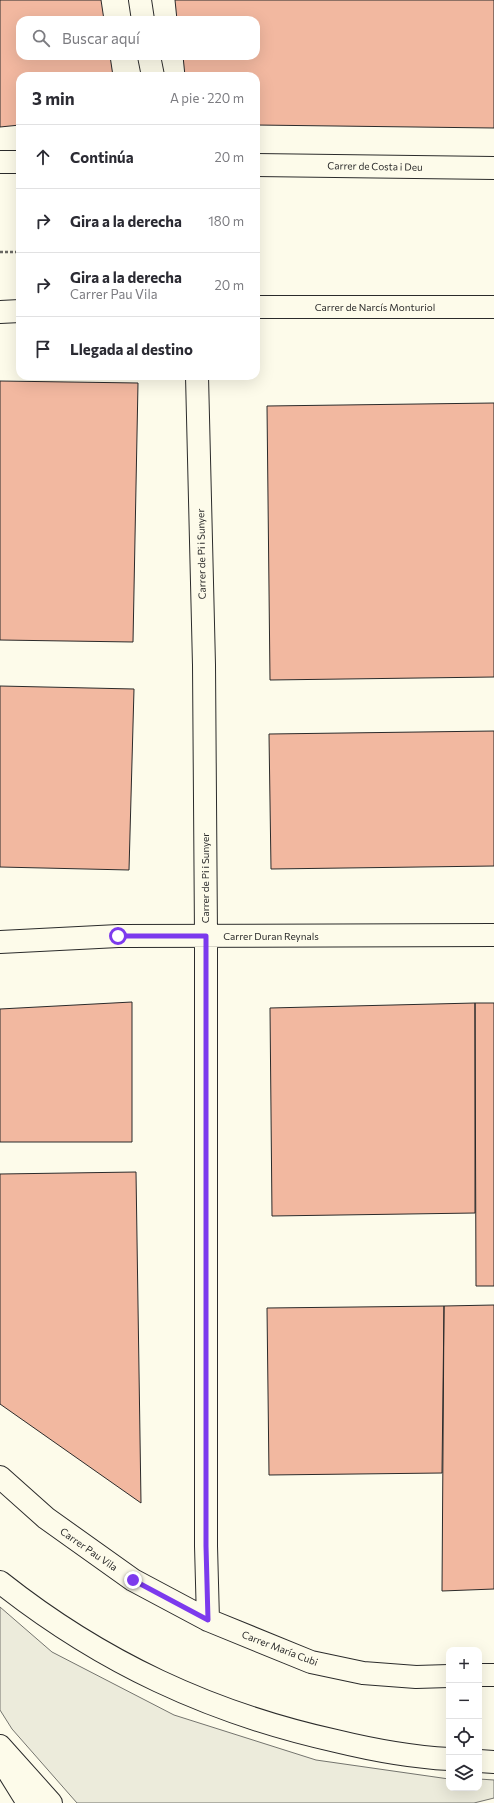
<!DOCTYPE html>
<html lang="es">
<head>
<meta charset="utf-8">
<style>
	:root { --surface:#fff; --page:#f7f7f7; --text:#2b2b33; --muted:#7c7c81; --line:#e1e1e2 }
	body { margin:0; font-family:Commissioner,sans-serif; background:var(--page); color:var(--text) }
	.controls { position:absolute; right:12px; bottom:12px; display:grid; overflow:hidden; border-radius:8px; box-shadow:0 4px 16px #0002 }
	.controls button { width:36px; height:36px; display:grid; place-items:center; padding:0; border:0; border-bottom:1px solid var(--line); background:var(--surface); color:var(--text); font:20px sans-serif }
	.stop { position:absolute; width:12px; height:12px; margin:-9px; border:3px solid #7c3aed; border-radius:50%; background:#fff }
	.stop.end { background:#7c3aed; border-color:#fff; box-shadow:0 1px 4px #0008 }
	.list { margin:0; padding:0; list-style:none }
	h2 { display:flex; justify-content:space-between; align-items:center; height:52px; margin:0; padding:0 16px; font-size:17px }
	h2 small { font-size:13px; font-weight:400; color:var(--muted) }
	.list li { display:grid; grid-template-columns:26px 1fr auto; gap:12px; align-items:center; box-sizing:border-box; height:64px; padding:0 16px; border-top:1px solid var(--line) }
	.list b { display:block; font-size:15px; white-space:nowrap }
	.list p { margin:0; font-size:13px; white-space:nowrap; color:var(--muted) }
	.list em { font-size:13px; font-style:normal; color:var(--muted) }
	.icon { flex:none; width:22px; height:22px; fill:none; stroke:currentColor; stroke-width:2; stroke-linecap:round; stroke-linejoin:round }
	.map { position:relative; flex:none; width:494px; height:1803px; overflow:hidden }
	.search { position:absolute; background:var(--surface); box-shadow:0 4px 16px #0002; left:16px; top:16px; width:244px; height:44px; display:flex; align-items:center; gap:10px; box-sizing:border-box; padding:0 14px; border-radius:12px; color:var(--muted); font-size:15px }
	.panel { position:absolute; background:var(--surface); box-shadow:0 4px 16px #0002; left:16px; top:72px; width:244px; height:308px; border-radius:12px }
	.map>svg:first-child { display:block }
	.green { fill:#ecebdb; stroke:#74746e }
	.building { fill:#f2b8a0; stroke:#2b2b2b }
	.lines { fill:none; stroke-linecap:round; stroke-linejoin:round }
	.minor-casing { stroke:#2b2b2b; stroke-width:24 }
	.highway-casing { stroke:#2b2b2b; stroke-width:24 }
	.path { stroke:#6a6964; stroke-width:2.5; stroke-dasharray:3 2; stroke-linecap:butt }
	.minor { stroke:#fdfbea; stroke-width:22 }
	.highway { stroke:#fdfbea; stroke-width:22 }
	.route { stroke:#7c3aed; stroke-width:5 }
	.labels { text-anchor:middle; stroke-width:3; stroke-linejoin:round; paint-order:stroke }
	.street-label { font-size:10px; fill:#2b2b2b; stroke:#fdfbea }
</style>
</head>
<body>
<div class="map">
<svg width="494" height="1803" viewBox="0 0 494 1803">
	<rect width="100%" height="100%" fill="#fdfbea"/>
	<path class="green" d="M0,1607L52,1652L174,1715L316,1760L449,1779V1788H479V1779L494,1780V1798L474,1803H77L12,1729L0,1710Z"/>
	<path class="building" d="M0,0H101L104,20H20V56H110L113,76H20V125L0,127Z
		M175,0H494V128L256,125V76H185L183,56H256V20H177Z
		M0,381L138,383L133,642L0,640Z
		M494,403V677L270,680L267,406Z
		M0,686L134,689L129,870L0,867Z
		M494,731V866L271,869L269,734Z
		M132,1002V1142H0V1009Z
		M475,1003H494V1286H476Z
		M475,1003V1213L272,1216L270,1008Z
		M136,1172L141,1503L0,1404V1174Z
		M494,1305V1589L442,1591L444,1306Z
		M444,1306L442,1473L269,1475L267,1308Z"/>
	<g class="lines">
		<defs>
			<path id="minor" d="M140,0L143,20
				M149,56L153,76
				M0,162H20
				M256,165L494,168
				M256,307H494
				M0,312L20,311
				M197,376L204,665L206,936V1546L208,1620
				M0,942L118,936L494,935
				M0,1477L46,1518L133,1580L208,1620L311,1662L363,1673L416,1677L449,1676
				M479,1675H494
				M0,1746L51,1803"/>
			<path id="highway" d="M0,1582C101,1662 210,1713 336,1741C373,1750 411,1757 449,1759
				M0,1758L28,1803
				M479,1761L494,1762"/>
		</defs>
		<use href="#minor" class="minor-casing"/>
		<use href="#highway" class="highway-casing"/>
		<path class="path" d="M0,252H20"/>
		<use href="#minor" class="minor"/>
		<use href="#highway" class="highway"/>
	</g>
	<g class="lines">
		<path class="route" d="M118,936H206V1546L208,1620L133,1580"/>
	</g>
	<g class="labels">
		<g class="street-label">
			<text transform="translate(375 166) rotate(1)" y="4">Carrer de Costa i Deu</text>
			<text x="375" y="311">Carrer de Narcís Monturiol</text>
			<text transform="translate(201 554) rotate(-91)" y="4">Carrer de Pi i Sunyer</text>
			<text transform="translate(205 878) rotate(-90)" y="4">Carrer de Pi i Sunyer</text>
			<text x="271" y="940">Carrer Duran Reynals</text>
			<text transform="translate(89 1549) rotate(35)" y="4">Carrer Pau Vila</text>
			<text transform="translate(280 1648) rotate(21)" y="4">Carrer María Cubi</text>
		</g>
	</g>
</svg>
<div class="controls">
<button>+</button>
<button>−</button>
<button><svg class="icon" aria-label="locate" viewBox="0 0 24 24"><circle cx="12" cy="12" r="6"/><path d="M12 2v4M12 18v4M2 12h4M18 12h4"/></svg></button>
<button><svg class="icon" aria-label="layers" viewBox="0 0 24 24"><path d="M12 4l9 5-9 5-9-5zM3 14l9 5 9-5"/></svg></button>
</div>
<div class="stop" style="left:118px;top:936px"></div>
<div class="stop end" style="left:133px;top:1580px"></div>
<div class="search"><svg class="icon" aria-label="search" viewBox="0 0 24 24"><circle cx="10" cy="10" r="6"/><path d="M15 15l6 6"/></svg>Buscar aquí</div>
<section class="panel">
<h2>3 min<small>A pie · 220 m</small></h2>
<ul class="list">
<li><svg class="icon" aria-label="ahead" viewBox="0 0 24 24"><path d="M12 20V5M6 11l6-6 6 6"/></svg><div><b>Continúa</b></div><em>20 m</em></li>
<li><svg class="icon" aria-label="right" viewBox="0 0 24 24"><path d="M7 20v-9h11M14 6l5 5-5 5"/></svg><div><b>Gira a la derecha</b></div><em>180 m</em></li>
<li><svg class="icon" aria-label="right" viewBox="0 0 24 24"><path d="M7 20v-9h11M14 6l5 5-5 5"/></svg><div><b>Gira a la derecha</b><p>Carrer Pau Vila</p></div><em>20 m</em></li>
<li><svg class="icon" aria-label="arrive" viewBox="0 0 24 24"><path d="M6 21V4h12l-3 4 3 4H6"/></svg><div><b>Llegada al destino</b></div></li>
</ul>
</section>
</div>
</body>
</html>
